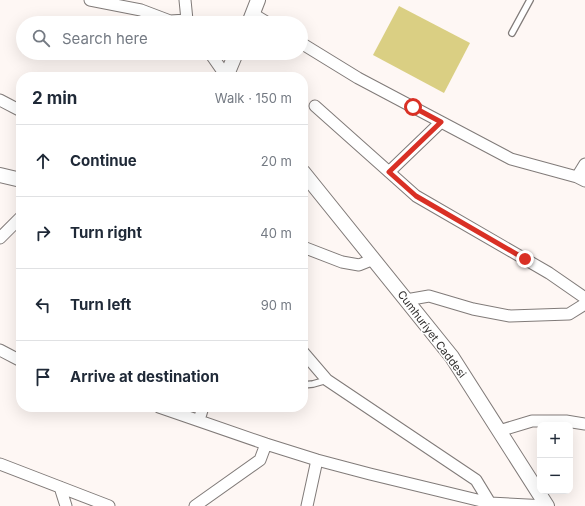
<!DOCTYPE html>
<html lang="en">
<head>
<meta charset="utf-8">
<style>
	:root { --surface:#fff; --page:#f2f2f3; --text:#1f2937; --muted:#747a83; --line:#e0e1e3 }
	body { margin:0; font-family:Inter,sans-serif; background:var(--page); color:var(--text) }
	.controls { position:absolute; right:12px; bottom:12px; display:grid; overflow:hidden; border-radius:8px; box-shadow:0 4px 16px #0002 }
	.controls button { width:36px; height:36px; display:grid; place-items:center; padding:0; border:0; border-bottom:1px solid var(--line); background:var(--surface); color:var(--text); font:20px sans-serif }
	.stop { position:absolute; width:12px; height:12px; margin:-9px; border:3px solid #d93025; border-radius:50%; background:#fff }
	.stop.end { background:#d93025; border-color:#fff; box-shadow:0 1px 4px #0008 }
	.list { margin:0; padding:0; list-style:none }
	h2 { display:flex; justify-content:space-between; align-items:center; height:52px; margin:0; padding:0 16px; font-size:17px }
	h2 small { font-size:13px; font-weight:400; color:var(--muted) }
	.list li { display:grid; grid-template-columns:26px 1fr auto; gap:12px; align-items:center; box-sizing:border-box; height:72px; padding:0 16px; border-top:1px solid var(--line) }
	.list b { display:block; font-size:15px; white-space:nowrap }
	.list em { font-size:13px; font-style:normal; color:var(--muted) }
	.icon { flex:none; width:22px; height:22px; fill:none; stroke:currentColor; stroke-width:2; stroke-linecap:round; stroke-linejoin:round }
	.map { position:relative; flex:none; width:585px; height:506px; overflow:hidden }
	.search { position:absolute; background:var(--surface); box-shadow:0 4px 16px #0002; left:16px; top:16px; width:292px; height:44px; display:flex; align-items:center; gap:10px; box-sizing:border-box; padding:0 14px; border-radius:22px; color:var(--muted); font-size:15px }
	.panel { position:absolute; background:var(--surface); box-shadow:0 4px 16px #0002; left:16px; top:72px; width:292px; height:340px; border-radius:16px }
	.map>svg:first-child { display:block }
	.green { fill:#dacf83 }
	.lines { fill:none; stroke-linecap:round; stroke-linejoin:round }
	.service-casing { stroke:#817b79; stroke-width:8 }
	.minor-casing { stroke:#817b79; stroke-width:13 }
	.tertiary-casing { stroke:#817b79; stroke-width:16 }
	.service { stroke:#fff; stroke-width:5.5 }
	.minor { stroke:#fff; stroke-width:11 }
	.tertiary { stroke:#fff; stroke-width:14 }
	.route { stroke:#d93025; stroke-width:5 }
	.labels { text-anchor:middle; stroke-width:3; stroke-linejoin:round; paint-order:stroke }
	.street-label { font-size:11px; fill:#312f2e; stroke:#fff }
</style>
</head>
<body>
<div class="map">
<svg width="585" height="506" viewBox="0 0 585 506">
	<rect width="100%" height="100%" fill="#fef7f4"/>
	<path class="green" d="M399,6L470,43L444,93L373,55Z"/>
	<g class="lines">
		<defs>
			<path id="service" d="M512,33L530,0
				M303,385L313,384L327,380"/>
			<path id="minor" d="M90,0L141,10L170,21L187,20
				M185,0L187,20L189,23
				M253,14L268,23
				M301,43L358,78L511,159L577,177L585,181
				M210,53L226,76
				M0,100L21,111
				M315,106L416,196L549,273L585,298
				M389,172L441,122
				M577,177L585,164
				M0,238L21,217
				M303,247L342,262L359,265L374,259
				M406,300L429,296L473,309L510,316L569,314L585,304
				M0,350L21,361
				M303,352L327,380L476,480L490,503
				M159,407L266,444L317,460L370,474L490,503L547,506
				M199,420L203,407
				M499,431L532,421H566L585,424
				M0,464L109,506
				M60,487L66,506
				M195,506L260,460L266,444
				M307,506L317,460"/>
			<path id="tertiary" d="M249,23L258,0
				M226,77L236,53
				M303,172L452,357L547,506
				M0,175L21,180"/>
		</defs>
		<use href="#service" class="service-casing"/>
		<use href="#minor" class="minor-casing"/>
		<use href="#tertiary" class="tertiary-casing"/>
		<use href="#service" class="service"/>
		<use href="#minor" class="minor"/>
		<use href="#tertiary" class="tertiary"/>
	</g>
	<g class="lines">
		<path class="route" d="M413,107L441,122L389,172L416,196L525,259"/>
	</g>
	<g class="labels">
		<g class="street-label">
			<text transform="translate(432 334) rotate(53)" y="4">Cumhuriyet Caddesi</text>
		</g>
	</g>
</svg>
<div class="controls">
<button>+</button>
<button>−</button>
</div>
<div class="stop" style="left:413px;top:107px"></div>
<div class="stop end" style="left:525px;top:259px"></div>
<div class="search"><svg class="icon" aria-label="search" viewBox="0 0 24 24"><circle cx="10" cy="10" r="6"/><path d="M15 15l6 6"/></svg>Search here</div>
<section class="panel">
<h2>2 min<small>Walk · 150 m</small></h2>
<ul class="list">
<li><svg class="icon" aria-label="ahead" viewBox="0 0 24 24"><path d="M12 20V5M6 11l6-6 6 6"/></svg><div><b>Continue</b></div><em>20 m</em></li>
<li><svg class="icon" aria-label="right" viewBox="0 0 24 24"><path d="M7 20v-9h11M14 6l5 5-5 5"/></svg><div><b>Turn right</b></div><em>40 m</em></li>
<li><svg class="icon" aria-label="left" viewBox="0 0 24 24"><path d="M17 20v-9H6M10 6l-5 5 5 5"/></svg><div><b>Turn left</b></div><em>90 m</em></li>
<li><svg class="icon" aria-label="arrive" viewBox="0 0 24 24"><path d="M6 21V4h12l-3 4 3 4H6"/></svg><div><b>Arrive at destination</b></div></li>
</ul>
</section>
</div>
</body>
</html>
